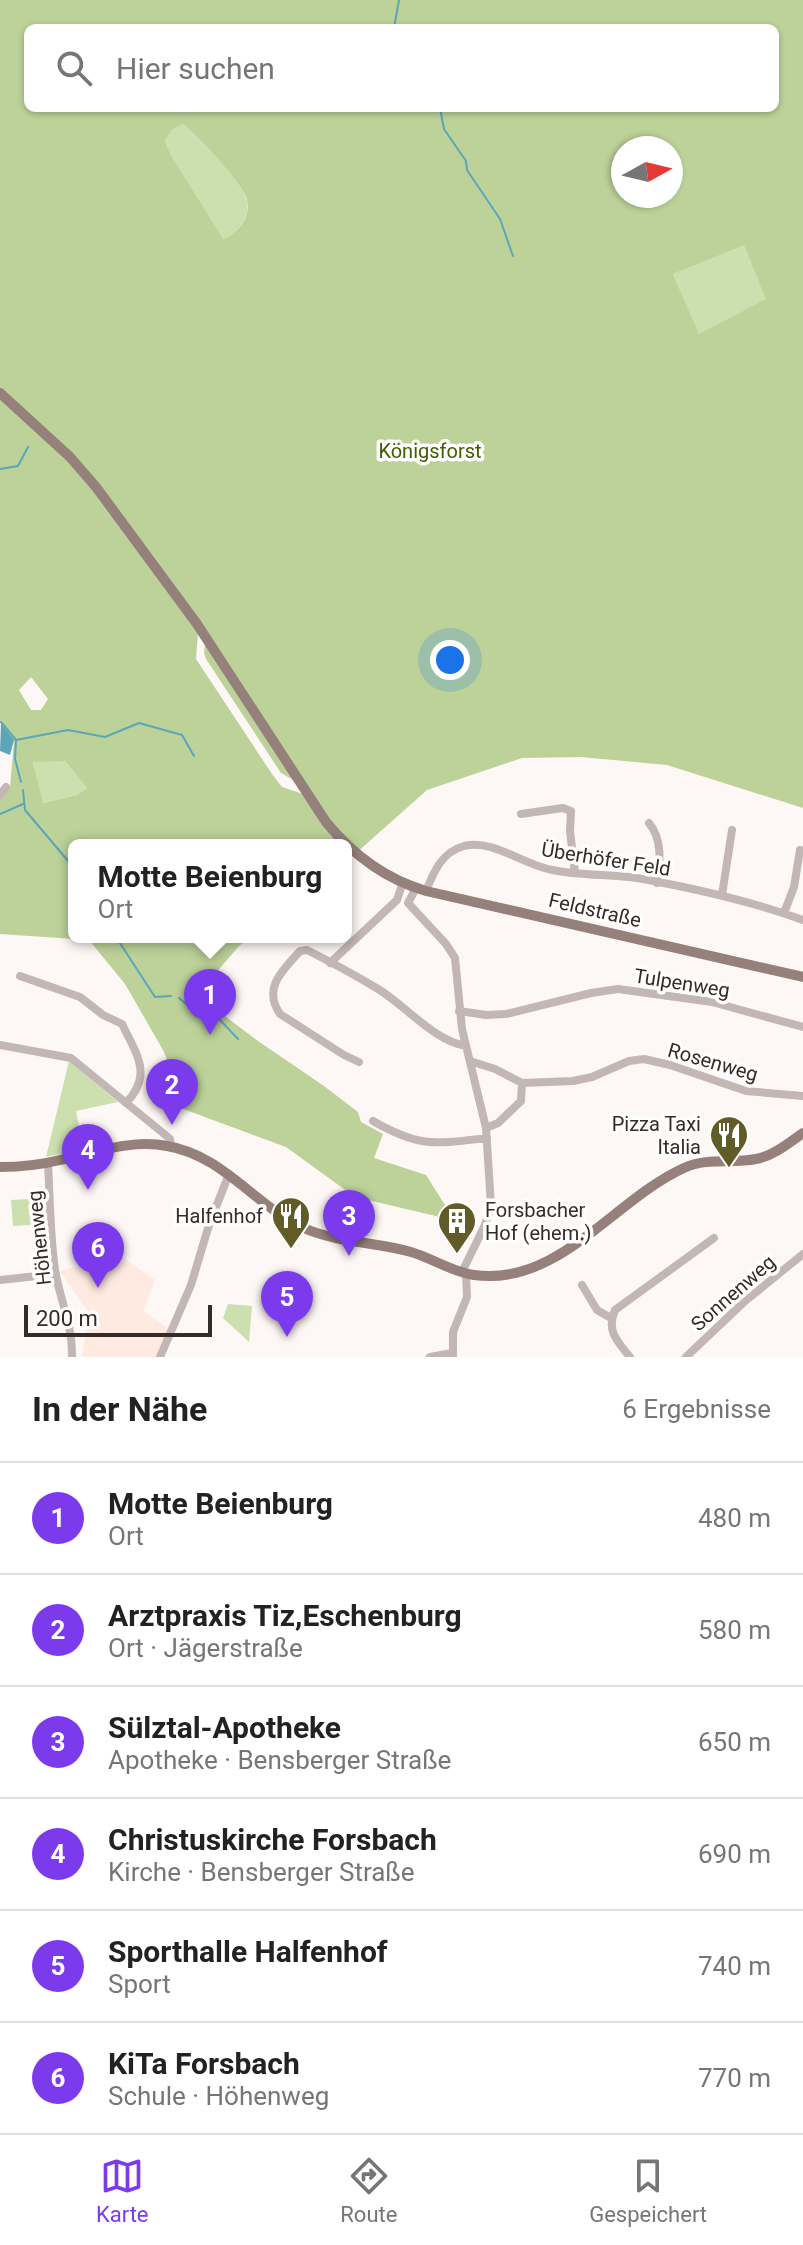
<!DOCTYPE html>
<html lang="de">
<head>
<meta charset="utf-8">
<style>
	:root { --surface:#fff; --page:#f6f6f6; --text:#222; --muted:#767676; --line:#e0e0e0; --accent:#7c3aed }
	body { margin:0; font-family:Roboto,sans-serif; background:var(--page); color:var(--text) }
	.compass { position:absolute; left:611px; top:136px; width:72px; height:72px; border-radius:50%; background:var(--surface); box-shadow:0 2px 6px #0004; rotate:82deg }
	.scale { position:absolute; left:24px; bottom:20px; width:188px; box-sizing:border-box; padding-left:8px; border:4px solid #352b27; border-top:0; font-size:22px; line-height:28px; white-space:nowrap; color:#352b27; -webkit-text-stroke:6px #fff; paint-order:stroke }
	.you { position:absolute; left:450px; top:660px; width:28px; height:28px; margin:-20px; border:6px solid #fff; border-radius:50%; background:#1a73e8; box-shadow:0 0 0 12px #1a73e833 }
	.badge { display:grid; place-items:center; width:52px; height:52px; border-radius:50%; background:var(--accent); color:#fff; font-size:26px; font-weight:700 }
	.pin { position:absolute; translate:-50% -66px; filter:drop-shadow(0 2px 4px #0008) }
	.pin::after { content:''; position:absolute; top:42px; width:28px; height:24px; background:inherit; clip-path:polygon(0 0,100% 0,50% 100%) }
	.popup { position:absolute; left:68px; top:839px; width:284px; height:104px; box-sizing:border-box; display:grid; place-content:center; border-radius:12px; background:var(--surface); filter:drop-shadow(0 2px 6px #0005); font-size:26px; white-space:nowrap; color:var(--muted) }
	.popup b { font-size:30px; color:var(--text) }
	.popup::after { content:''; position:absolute; left:50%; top:100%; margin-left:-16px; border:16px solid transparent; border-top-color:var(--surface) }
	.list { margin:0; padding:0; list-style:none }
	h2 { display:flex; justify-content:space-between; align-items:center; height:104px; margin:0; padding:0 32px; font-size:34px }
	h2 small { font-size:26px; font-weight:400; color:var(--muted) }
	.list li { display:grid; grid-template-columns:52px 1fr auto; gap:24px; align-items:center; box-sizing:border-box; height:112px; padding:0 32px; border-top:2px solid var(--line) }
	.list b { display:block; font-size:30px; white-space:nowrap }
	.list p { margin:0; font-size:26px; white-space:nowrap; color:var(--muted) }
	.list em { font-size:26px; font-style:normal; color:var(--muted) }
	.icon { flex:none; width:44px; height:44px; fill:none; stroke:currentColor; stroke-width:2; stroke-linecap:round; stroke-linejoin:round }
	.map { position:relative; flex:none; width:803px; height:1357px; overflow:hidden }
	.search { position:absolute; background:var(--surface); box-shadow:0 2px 6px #0004; left:24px; right:24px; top:24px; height:88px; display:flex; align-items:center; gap:20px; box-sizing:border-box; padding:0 28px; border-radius:12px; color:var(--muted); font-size:30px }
	.sheet { height:776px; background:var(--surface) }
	nav { display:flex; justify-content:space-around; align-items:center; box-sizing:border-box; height:112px; border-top:2px solid var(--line); background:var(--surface); font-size:22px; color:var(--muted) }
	nav a { display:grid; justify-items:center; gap:4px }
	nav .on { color:var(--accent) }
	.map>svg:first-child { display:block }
	.built { fill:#feeae1 }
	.green { fill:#cce0af }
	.forest { fill:#bcd299; fill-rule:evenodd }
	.water { fill:#5ba7b9 }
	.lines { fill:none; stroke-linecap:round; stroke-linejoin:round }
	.stream { stroke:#5ba7b9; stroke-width:2 }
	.minor { stroke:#c3b7b5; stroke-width:8 }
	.major { stroke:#95807c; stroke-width:10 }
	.labels { text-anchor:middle; stroke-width:7; stroke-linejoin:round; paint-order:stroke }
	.park-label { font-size:20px; fill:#435c03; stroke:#fff }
	.street-label { font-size:20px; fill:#352b27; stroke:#fff }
	.poi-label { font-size:20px; fill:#352b27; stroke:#fff; text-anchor:end }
</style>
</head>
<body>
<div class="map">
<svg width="803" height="1357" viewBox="0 0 803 1357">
	<rect width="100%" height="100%" fill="#fdf7f5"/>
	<path class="built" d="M105,1245L155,1280L143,1311L169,1329L157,1357H82L88,1318L99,1313L94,1309L88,1312L60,1271L93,1262Z"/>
	<path class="green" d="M183,124C198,136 244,183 247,201C250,217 238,235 222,239L171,155L165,141L172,130Z
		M744,244L767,299L699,335L673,274Z
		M33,761H65L87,788L77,795L42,803Z
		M69,1061L118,1102L76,1111L84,1149L46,1157Z
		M45,1198L46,1224L13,1226L11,1200Z
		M228,1304L252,1306L249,1342L223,1318Z"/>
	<path class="forest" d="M0,0H803V808L667,765L581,757L522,758L427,790L346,862V845H74V937H250L238,947L197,995L258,1041L324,1086L358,1112L361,1122L383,1134L374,1158L426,1175L447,1208L440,1217L355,1197L286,1147L170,1104L178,1085L163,1050L125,984L89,940L0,934V796L10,788L14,740L0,722ZM28,28H775V108H28ZM183,124C198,136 243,183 247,200C251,217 238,234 223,239L171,155L165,141L172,130ZM623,148H671V196H623ZM744,245L766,299L699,334L673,274ZM198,632L205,644L204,653L206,659L281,773L295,781L303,794L282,787L272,774L196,659ZM31,677L48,699L41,710H31L19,690ZM65,761L87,788L77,795L43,803L33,762Z"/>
	<path class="water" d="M1,723L14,740L10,755L0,751Z"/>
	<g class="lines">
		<path class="stream" d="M394,28L399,0
			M440,108L444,129L466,161L467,170L500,219L513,256
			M0,469L18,466L28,447
			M1,722L16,740L15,759L21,782
			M16,740L68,730L105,737L139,723L182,735L194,756
			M23,790L25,810L74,868
			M0,814L23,804
			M116,937L155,997L171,996
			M179,998L186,1004L204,1003L238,1039"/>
		<path class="minor" d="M0,795L6,787
			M521,814L563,808L571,811L570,831L575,873
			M649,823C663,840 660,862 657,883
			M416,888L408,903L446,944L455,958L462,1029L486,1128L491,1206L485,1225L462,1272
			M426,891C434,871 442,852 464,846C494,839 523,865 552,870C582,876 613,874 643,879C697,889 751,901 803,920
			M722,895L732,830
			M784,913L794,887L800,850
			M330,963L397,900L403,882
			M20,976L80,997L103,1015L122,1024C137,1055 153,1075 126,1103
			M459,1011L486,1015L506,1014L591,993L618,989L712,1002L803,1027
			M0,1045L71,1058L163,1133L170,1139L171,1146
			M470,1061L495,1069L522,1083L573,1081L592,1077L629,1061L644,1059L670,1065L746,1091L803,1096
			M359,1062L344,1055L280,1014C262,988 283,970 300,951L307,950C331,962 355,975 378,989C405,1005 434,1041 466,1046
			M373,1121C420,1148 435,1144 487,1138
			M486,1128L498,1123L521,1101L522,1083
			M48,1163C50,1199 50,1235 55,1270C60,1300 73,1326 72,1357
			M0,1280L56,1274
			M582,1285L597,1310L611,1318
			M160,1357L191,1285L209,1225L229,1174
			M430,1357L452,1353
			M453,1357V1332L467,1297L466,1273
			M630,1357C617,1341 606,1331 615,1310L714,1238
			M686,1357L744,1302L803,1254"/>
		<path class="major" d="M0,393L70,457L96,487L197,624L326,822C353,855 385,879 426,891L803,977
			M0,1167C20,1167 40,1165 60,1160C94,1153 131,1139 167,1146C223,1155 256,1207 306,1229C340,1243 376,1242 411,1252C432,1258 452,1272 474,1275C558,1287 615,1199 684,1168C708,1157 732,1164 756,1159C773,1156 789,1143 803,1133"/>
	</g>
	<defs>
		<symbol id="restaurant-pin" viewBox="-11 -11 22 30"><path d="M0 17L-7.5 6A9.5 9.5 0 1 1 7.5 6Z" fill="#605b27" stroke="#fff"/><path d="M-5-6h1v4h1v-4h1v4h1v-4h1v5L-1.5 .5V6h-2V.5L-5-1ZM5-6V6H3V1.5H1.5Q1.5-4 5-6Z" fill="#fff"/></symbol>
		<symbol id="building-pin" viewBox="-11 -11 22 30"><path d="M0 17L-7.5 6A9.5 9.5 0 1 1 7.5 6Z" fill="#605b27" stroke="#fff"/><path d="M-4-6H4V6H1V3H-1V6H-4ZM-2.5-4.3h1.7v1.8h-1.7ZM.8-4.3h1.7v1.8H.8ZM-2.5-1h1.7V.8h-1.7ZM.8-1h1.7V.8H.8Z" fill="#fff"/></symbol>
	</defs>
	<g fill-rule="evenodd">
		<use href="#restaurant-pin" x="707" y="1113" width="44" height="60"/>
		<use href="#restaurant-pin" x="269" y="1194" width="44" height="60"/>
		<use href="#building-pin" x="435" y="1199" width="44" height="60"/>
	</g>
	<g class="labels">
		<g class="park-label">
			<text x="430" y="458">Königsforst</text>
		</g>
		<g class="street-label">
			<text transform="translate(606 859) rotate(9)" y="7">Überhöfer Feld</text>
			<text transform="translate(595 910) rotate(13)" y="7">Feldstraße</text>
			<text transform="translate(682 983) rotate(9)" y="7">Tulpenweg</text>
			<text transform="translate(713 1062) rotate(16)" y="7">Rosenweg</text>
			<text transform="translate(39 1238) rotate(-96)" y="7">Höhenweg</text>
			<text transform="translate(733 1293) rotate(-41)" y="7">Sonnenweg</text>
		</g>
		<g class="poi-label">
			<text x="701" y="1131">Pizza Taxi<tspan x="701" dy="23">Italia</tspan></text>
			<text x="485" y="1217" text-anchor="start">Forsbacher<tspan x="485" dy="23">Hof (ehem.)</tspan></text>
			<text x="263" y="1223">Halfenhof</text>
		</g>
	</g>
</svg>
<svg class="compass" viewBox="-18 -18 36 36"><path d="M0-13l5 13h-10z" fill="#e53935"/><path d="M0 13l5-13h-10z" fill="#767676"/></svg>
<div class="scale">200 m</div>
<div class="you"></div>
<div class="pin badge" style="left:210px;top:1035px">1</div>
<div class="popup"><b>Motte Beienburg</b>Ort</div>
<div class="pin badge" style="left:172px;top:1125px">2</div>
<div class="pin badge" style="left:349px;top:1256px">3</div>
<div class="pin badge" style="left:88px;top:1190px">4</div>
<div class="pin badge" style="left:287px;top:1337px">5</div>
<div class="pin badge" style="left:98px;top:1288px">6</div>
<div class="search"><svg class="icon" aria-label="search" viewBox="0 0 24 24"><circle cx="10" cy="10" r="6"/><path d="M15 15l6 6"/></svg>Hier suchen</div>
</div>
<section class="sheet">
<h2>In der Nähe<small>6 Ergebnisse</small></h2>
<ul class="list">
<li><span class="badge">1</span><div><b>Motte Beienburg</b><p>Ort</p></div><em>480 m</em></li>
<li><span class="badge">2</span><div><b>Arztpraxis Tiz,Eschenburg</b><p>Ort · Jägerstraße</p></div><em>580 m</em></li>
<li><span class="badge">3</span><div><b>Sülztal-Apotheke</b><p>Apotheke · Bensberger Straße</p></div><em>650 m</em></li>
<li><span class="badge">4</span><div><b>Christuskirche Forsbach</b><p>Kirche · Bensberger Straße</p></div><em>690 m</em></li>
<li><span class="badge">5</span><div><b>Sporthalle Halfenhof</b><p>Sport</p></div><em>740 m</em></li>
<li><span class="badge">6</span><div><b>KiTa Forsbach</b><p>Schule · Höhenweg</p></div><em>770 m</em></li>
</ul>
</section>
<nav>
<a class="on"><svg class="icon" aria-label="map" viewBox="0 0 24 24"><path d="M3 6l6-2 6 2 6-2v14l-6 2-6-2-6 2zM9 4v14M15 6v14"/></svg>Karte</a>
<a><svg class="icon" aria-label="directions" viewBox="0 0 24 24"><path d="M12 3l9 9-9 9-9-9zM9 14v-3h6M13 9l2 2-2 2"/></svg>Route</a>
<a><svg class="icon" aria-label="saved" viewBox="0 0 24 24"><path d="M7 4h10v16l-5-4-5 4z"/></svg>Gespeichert</a>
</nav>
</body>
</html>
